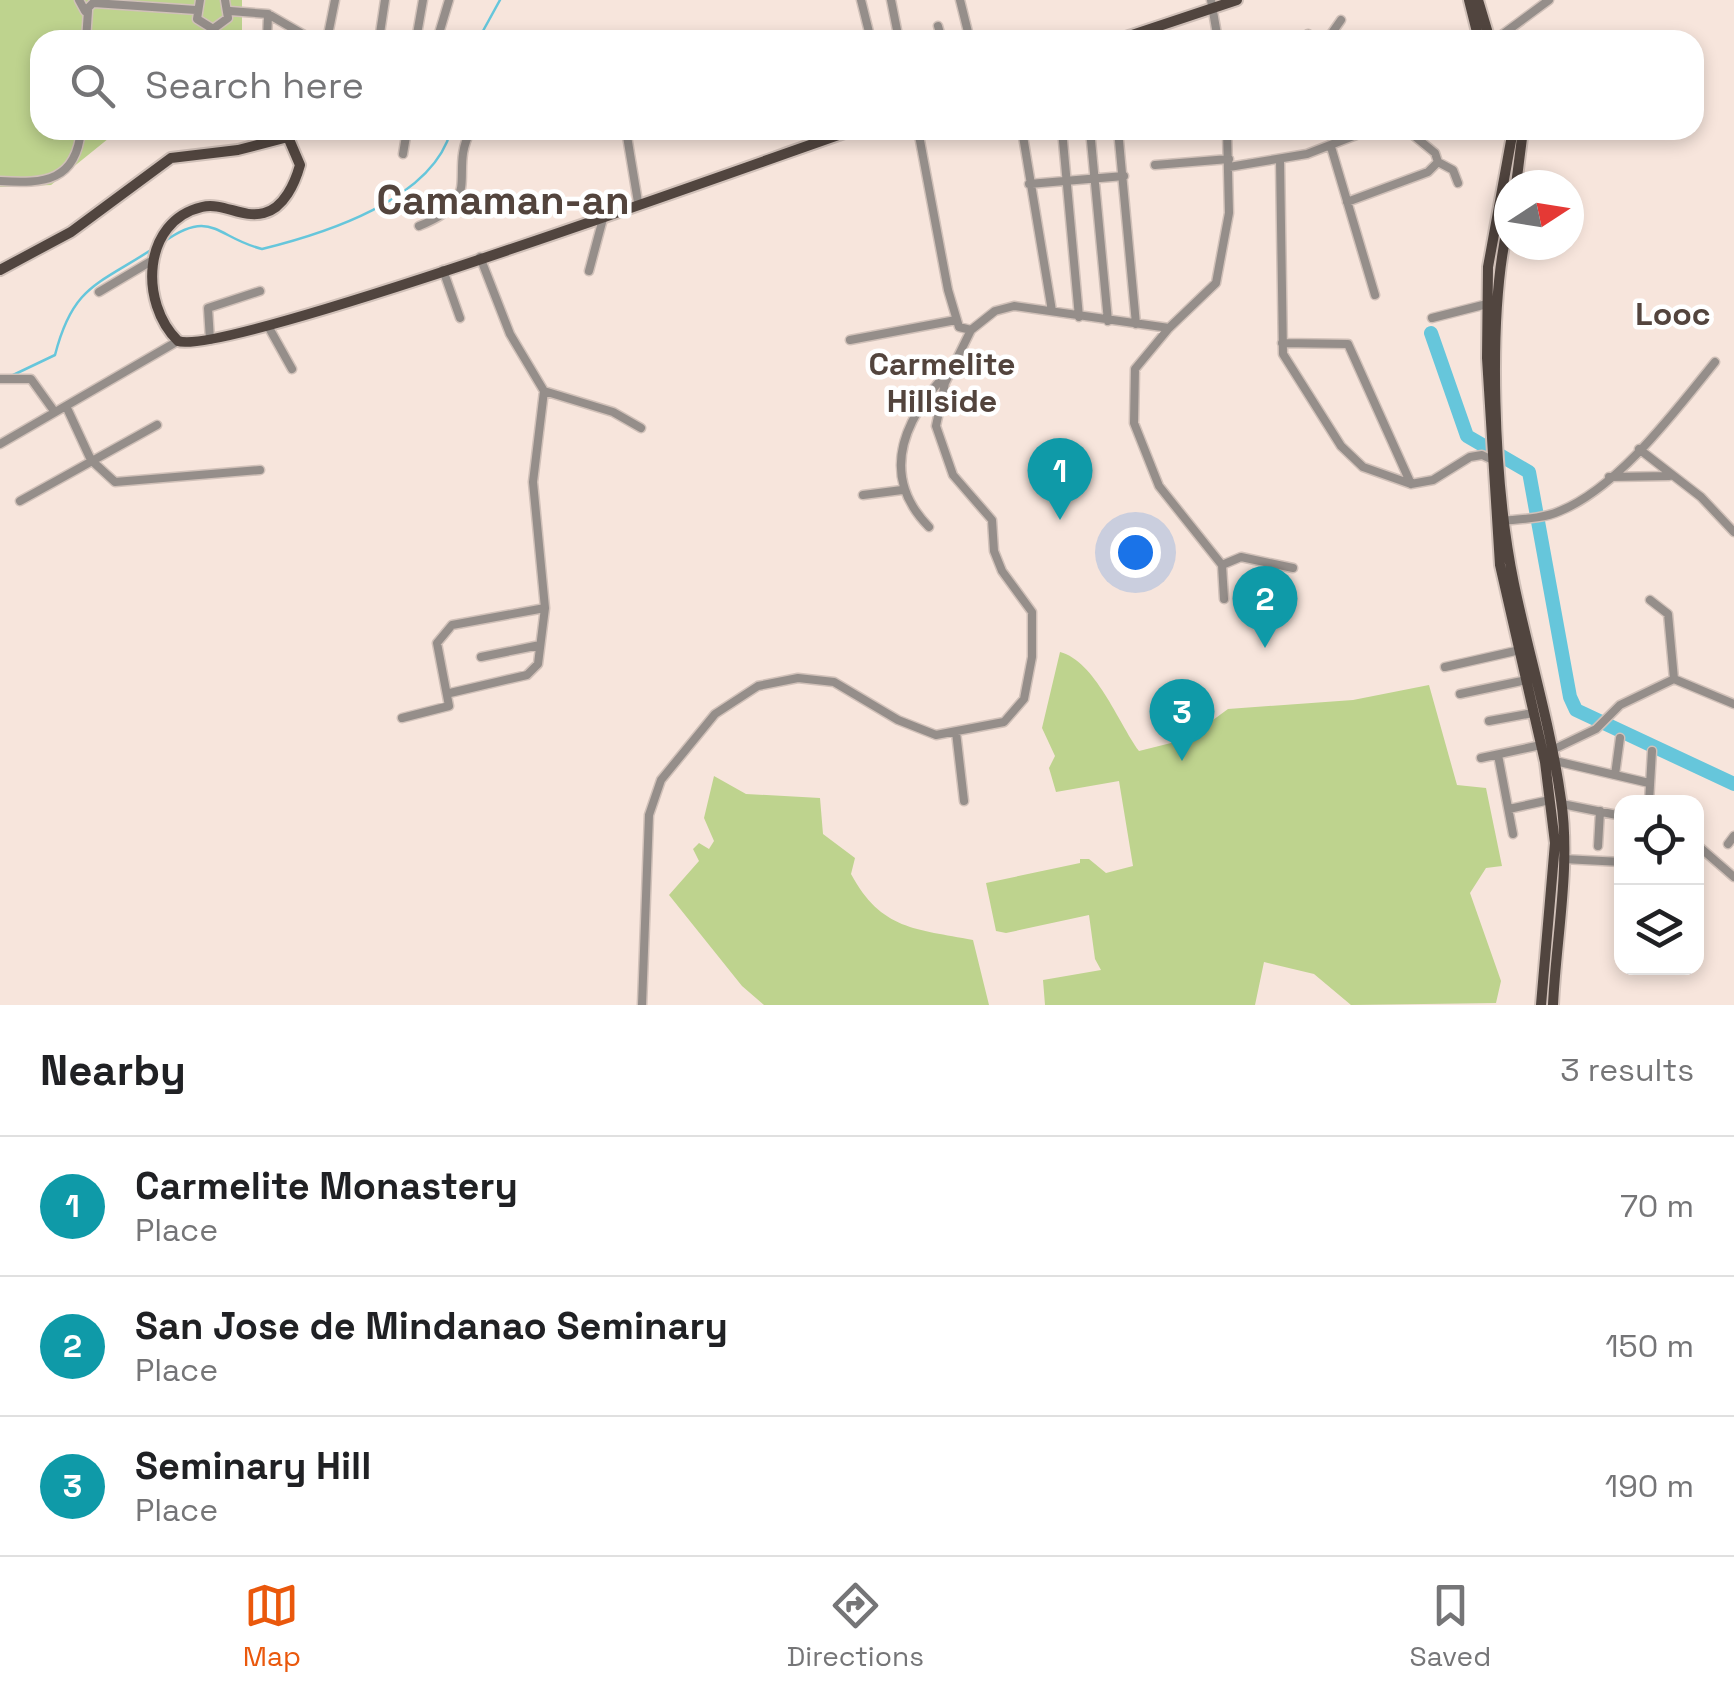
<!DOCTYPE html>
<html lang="en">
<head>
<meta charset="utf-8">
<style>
	:root { --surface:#fff; --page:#f2f2f2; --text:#202124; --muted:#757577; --line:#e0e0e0; --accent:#ea580c }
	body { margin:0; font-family:"Space Grotesk",sans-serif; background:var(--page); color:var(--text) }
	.controls { position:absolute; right:30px; bottom:30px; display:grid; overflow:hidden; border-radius:20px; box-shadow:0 5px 15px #0003 }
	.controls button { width:90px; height:90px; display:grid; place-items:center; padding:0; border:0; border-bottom:2px solid var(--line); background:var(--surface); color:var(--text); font:50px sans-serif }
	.compass { position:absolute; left:1494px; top:170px; width:90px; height:90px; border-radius:50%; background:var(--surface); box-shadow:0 5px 15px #0003; rotate:78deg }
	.you { position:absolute; left:1135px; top:552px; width:35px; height:35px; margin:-25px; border:8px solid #fff; border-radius:50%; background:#1a73e8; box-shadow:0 0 0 15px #1a73e833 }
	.badge { display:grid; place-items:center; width:65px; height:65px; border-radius:50%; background:var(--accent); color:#fff; font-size:32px; font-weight:700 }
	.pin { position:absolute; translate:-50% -82px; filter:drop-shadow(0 2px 5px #0008) }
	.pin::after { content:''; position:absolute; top:52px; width:35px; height:30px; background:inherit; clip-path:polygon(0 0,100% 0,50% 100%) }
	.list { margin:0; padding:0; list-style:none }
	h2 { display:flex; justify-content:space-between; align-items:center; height:130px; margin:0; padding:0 40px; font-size:42px }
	h2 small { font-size:32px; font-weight:400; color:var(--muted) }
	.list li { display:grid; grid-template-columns:65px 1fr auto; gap:30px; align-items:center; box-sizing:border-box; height:140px; padding:0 40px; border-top:2px solid var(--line) }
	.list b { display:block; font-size:38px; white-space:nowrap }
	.list p { margin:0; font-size:32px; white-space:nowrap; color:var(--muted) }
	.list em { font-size:32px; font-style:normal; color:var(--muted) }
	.icon { flex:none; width:55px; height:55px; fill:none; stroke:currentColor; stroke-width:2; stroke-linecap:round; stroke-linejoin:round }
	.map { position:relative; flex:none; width:1734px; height:1005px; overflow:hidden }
	.search { position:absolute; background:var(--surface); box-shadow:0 5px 15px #0003; left:30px; right:30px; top:30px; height:110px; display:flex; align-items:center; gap:25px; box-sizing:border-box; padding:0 35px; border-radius:30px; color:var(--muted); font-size:38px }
	.sheet { height:550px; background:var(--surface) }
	nav { display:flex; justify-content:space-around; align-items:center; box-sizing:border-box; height:140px; border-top:2px solid var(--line); background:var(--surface); font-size:28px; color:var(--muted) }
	nav a { display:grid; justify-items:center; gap:5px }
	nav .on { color:var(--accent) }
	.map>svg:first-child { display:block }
	.green { fill:#bed38e }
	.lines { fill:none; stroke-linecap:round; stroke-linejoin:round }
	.stream { stroke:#66c6db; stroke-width:2.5 }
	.river { stroke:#66c6db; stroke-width:14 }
	.minor-casing { stroke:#d1c1b9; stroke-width:11 }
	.major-casing { stroke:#d1c1b9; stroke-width:14 }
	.minor { stroke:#958e8a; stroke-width:8 }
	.major { stroke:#51453f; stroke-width:10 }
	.labels { text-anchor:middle; stroke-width:9; stroke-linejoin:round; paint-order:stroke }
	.neighbourhood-label { font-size:32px; font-weight:bold; fill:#53443d; stroke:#fff }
	.district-label { font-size:40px; font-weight:bold; fill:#53443d; stroke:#fff }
</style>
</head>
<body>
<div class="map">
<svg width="1734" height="1005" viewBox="0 0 1734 1005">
	<rect width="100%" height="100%" fill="#f7e5dc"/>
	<path class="green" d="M0,0H242V40H40V130H119L51,185L0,187Z
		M1060,652C1095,661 1118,722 1139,751L1187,739L1228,709L1353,700L1429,685L1457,785L1486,788L1502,866L1486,868L1470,893L1501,981L1496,1003L1351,1005L1314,974L1264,962L1255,1005H1045L1043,980L1101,970L1095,959L1089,915L1006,933L996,931L986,883L1080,863V859H1089L1106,873L1133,866L1119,781L1056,792L1049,768L1055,756L1042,728Z
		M714,776L746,794L820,798L823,834L855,858L851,874C881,930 916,929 973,940L989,1005H764L742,986L669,895L699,861L693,849L699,843L709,849L714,841L704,818Z"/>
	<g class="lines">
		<path class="stream" d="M478,40L500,0
			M165,241C212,208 217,238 262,249C323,234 433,200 451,130
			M11,376L55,355C73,285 98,285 154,248"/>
		<path class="river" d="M1431,333L1467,436L1529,472L1570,697L1576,710L1734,784"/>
		<defs>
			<path id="minor" d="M79,0L85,11L94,2
				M200,0L197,19L213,29L228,18L225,0
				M861,0L871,40
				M891,0L899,40
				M960,0L970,40
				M1211,0L1218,40
				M94,3L196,10
				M230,11L268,14L313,40
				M938,26L942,40
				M1308,34L1311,40
				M86,40L88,11
				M267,40L268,14
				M327,40L335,0
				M379,40L385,0
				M416,40L423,0
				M437,40L449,0
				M1327,40L1341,20
				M1495,40L1549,0
				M626,130L638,202
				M918,130L948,290L959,327L971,330L995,311L1014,306L1169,328L1216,283L1229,213L1227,130
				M1022,130L1052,311
				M1062,130L1079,317
				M1090,130L1108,321
				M1118,130L1136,324
				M1407,130L1435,153L1438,162
				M288,137L300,130
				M1331,147L1375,295
				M403,154L407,130
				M1280,160L1283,354L1341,446L1363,467L1411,484L1433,480L1470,457L1482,455L1497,462
				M1438,162L1453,170L1458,183
				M1155,165L1229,159
				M1229,167L1307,154L1369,130
				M0,181C45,184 76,181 81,130
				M1029,184L1124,176
				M1347,202L1428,172L1438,162
				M419,226C487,199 447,174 471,130
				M480,257L510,334L544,391L613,412L641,428
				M443,270L460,318
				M589,271L604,215
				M99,292L153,260
				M1432,318L1487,304
				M268,326L292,369
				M1169,328L1135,369L1134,423L1159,486L1222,565L1224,599
				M210,340L208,308L260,291
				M850,340L956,320
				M1282,343L1348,344L1411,484
				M0,379H31L54,411
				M66,406L91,460L115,482L260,470
				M0,444L178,341
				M1639,449L1701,497L1734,532
				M1609,477L1669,476
				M863,495L902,490
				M20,501L157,425
				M1500,521C1520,519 1542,519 1560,511C1619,487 1676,410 1715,362
				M929,527C879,476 903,421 946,374
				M1222,565L1241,557L1293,568
				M1650,600L1668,614L1674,679
				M481,657L540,645
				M1445,667L1520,650
				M450,693L527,675L538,664L545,608L533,482L544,391
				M1460,694L1527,680
				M402,718L449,706L437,643L452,625L545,608
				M1489,721L1533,713
				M956,732L964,801
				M1550,751L1596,729L1620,705L1674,679L1734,704
				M1498,755L1513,834
				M1481,758L1541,745
				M1551,760L1649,783
				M1615,775L1620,738
				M1649,802L1652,751
				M1562,804L1622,816
				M1509,809L1550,800
				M1696,844L1734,877
				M1728,844L1734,836
				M1598,846L1600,811
				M1563,859L1622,862
				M642,1005L649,815L661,780L715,714L758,686L798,678L834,682L898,720L936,735L1004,722L1024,699L1032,657V612L1002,571L994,551L992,520L953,475L936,426L945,383L971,330"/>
			<path id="major" d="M1469,0L1479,40
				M1478,0L1490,40
				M1117,40L1237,0
				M1513,130L1488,267L1487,358L1500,565L1545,762L1555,843L1541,1005
				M1516,185L1523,130
				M1509,220C1486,316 1494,487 1514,584C1529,656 1551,727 1561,800C1571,866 1556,938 1553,1005
				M0,270L71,232L171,158L238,150L288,137L300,165C295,183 284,208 264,213C243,219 223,202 202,207C142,221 139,303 178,341C223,358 767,159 853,130"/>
		</defs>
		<use href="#minor" class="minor-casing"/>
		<use href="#major" class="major-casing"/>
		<use href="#minor" class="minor"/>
		<use href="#major" class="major"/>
	</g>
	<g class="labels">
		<g class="neighbourhood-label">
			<text x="1673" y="325">Looc</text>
			<text x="942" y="375">Carmelite<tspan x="942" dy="37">Hillside</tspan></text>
		</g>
		<g class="district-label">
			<text x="503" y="214">Camaman-an</text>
		</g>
	</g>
</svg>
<div class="controls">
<button><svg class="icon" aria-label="locate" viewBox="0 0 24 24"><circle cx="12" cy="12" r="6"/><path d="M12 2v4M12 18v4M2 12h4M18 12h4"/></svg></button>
<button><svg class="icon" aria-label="layers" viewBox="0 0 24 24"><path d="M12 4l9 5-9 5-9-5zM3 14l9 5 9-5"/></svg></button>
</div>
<svg class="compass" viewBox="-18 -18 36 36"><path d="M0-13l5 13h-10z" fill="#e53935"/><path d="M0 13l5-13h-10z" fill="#757577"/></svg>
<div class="you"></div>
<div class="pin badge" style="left:1060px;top:520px;background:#0f9aa8">1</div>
<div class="pin badge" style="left:1265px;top:648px;background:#0f9aa8">2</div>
<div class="pin badge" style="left:1182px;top:761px;background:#0f9aa8">3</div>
<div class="search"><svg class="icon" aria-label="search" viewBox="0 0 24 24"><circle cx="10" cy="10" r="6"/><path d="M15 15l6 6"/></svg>Search here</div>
</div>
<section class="sheet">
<h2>Nearby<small>3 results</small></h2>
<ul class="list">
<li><span class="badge" style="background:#0f9aa8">1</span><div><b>Carmelite Monastery</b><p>Place</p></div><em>70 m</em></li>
<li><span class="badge" style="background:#0f9aa8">2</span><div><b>San Jose de Mindanao Seminary</b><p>Place</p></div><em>150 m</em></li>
<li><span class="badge" style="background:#0f9aa8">3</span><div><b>Seminary Hill</b><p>Place</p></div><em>190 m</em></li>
</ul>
</section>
<nav>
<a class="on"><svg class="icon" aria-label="map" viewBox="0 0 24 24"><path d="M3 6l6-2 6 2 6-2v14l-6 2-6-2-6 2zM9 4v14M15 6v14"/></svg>Map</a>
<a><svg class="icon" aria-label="directions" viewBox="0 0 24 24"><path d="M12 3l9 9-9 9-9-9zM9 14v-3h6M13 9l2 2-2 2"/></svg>Directions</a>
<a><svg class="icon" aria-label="saved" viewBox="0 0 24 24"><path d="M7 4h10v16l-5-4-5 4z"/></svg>Saved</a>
</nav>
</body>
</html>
